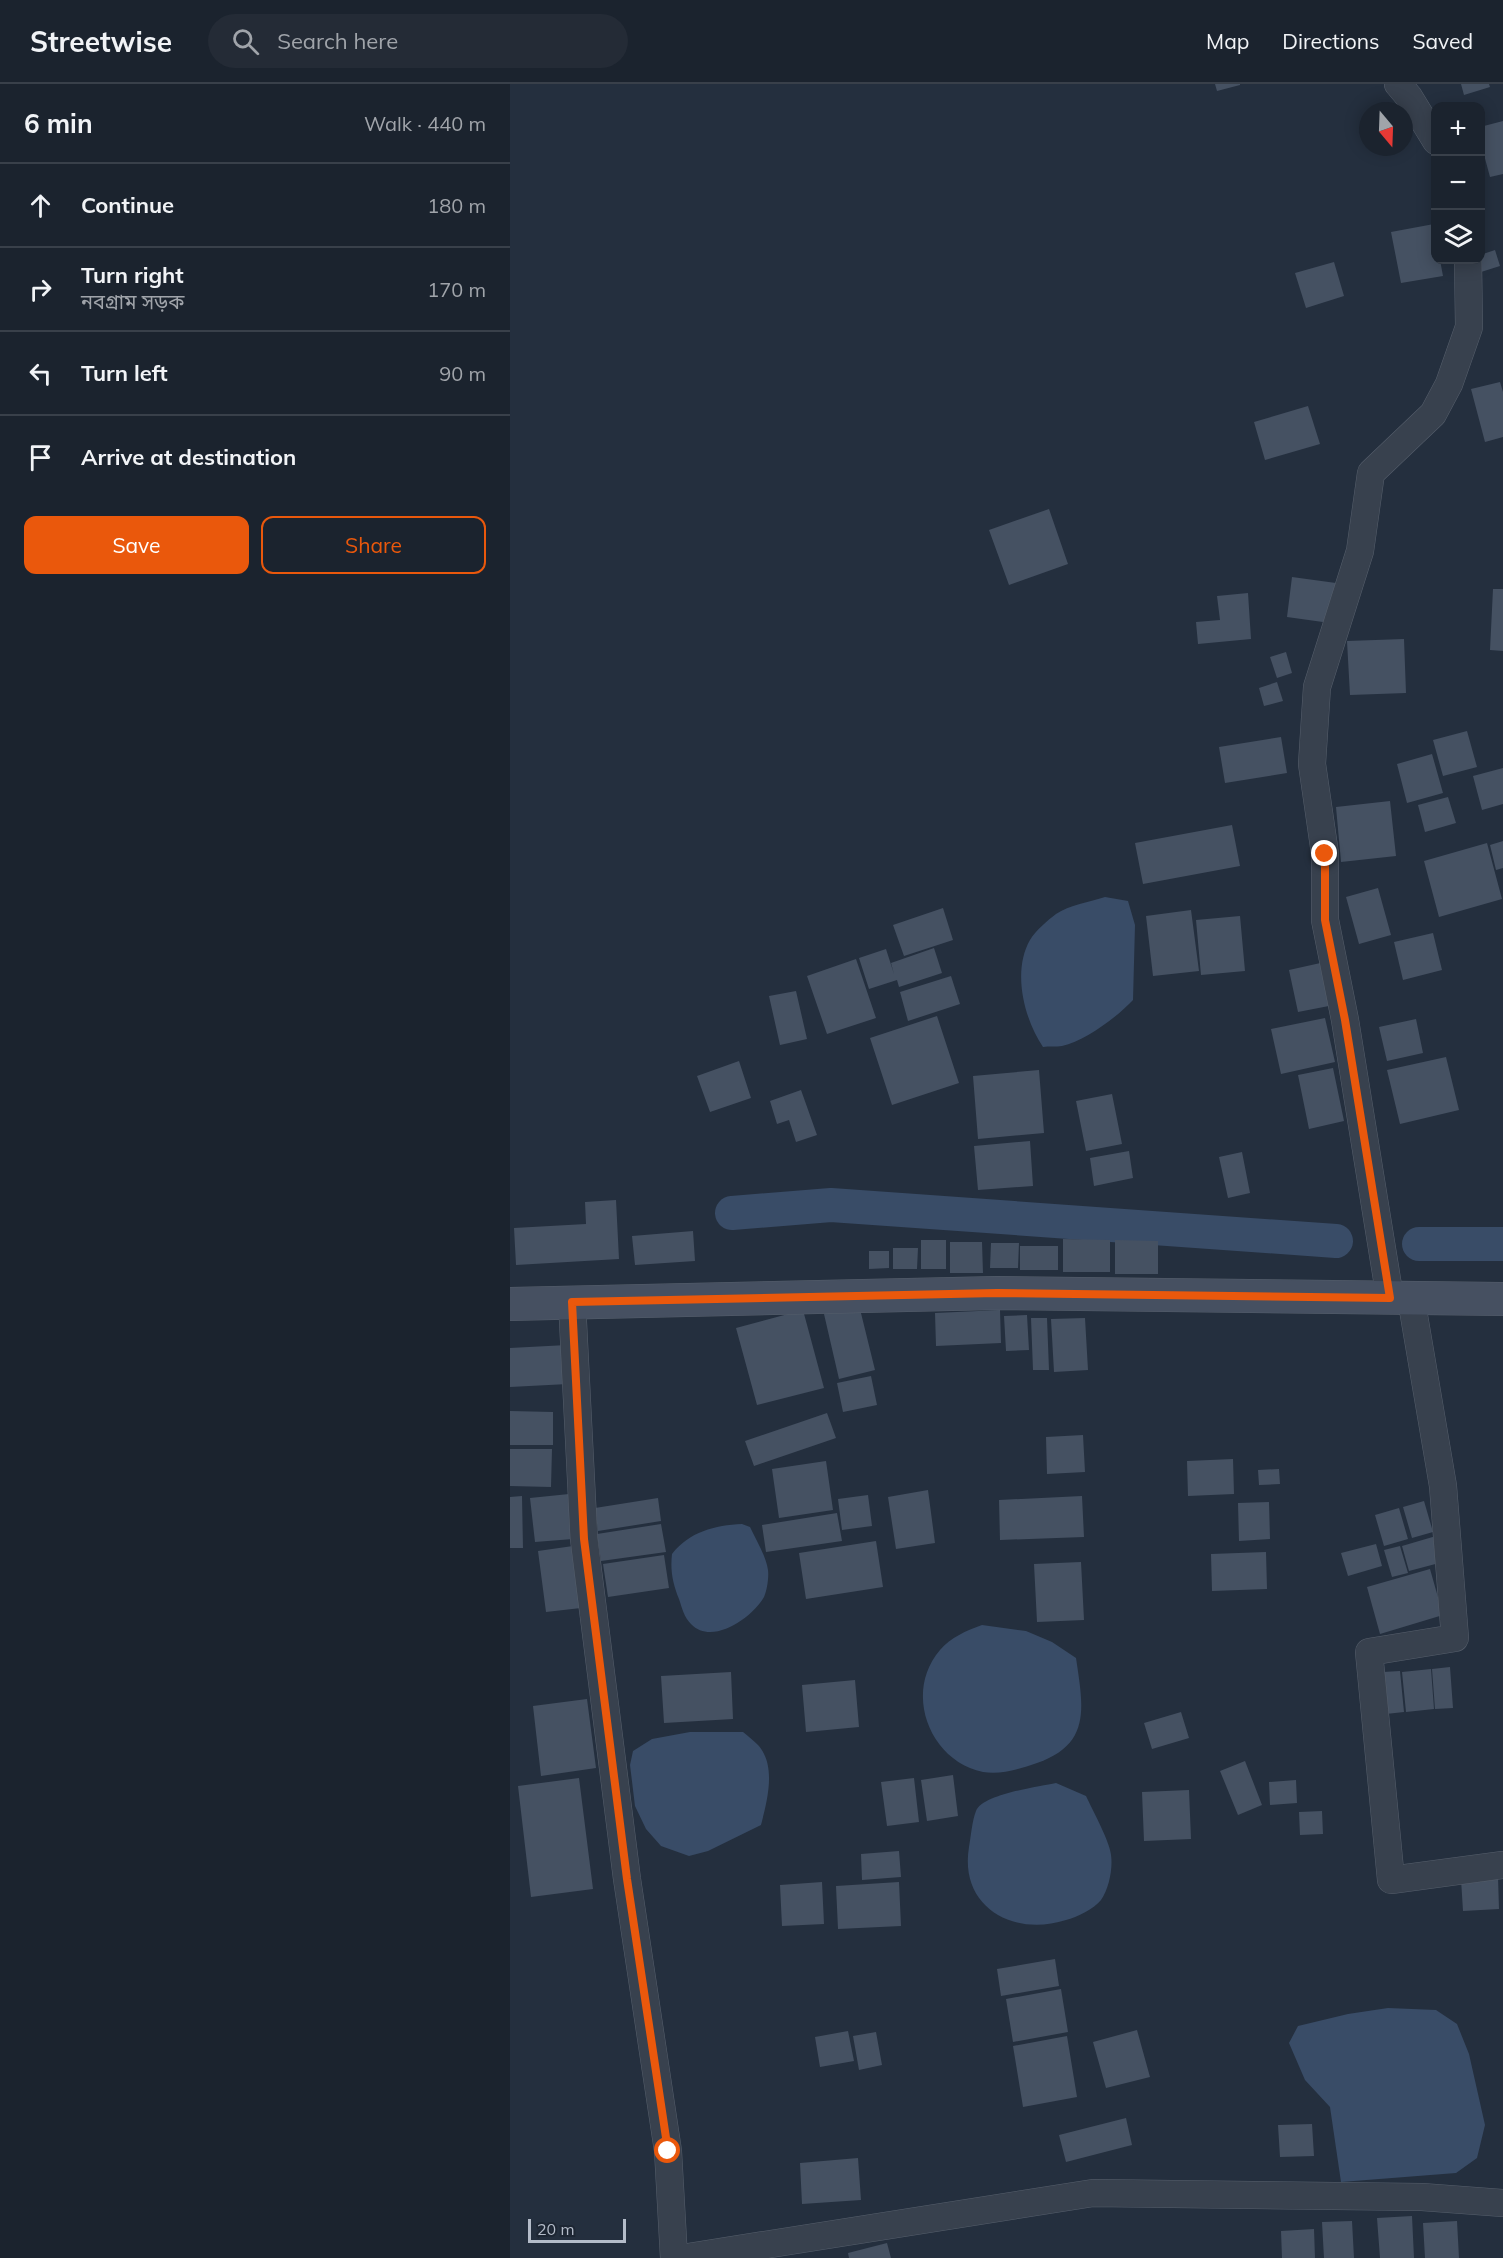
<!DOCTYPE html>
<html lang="en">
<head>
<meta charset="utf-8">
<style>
	:root { --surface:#1b232e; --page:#242b36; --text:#f1f3f6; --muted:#a0a4aa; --line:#39404a; --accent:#ea580c }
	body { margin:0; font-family:Mulish,"Noto Sans Bengali",sans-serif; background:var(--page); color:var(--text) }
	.controls { position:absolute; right:18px; top:18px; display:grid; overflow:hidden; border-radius:12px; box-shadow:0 3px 15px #0003 }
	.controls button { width:54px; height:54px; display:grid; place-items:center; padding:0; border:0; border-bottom:2px solid var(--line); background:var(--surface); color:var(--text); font:30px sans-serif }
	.compass { position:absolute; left:849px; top:18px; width:54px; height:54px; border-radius:50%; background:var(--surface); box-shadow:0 3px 15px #0003; rotate:161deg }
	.scale { position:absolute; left:18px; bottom:15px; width:98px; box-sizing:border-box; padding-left:6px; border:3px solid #b4bcc9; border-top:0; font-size:16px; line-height:21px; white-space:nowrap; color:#b4bcc9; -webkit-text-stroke:4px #1d2633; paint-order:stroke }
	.stop { position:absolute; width:18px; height:18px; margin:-14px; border:4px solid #ea580c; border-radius:50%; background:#fff }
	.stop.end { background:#ea580c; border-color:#fff; box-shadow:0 2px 6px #0008 }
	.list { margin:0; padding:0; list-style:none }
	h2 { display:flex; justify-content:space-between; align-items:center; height:78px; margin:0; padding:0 24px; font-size:26px }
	h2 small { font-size:20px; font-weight:400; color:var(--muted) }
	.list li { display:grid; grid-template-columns:39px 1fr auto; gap:18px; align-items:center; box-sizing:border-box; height:84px; padding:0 24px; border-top:2px solid var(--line) }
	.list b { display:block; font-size:22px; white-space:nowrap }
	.list p { margin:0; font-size:20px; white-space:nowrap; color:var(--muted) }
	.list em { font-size:20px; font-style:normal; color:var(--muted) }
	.actions { display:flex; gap:12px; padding:18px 24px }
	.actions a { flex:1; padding:14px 0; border:2px solid var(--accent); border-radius:12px; text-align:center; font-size:21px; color:var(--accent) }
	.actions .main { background:var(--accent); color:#fff }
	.icon { flex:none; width:33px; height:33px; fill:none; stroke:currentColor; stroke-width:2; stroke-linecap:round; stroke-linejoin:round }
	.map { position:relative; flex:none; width:993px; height:2174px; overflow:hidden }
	header { display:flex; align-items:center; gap:36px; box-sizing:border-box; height:84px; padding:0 30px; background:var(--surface); border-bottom:2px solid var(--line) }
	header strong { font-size:28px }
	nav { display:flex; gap:33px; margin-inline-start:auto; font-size:21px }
	.search { width:420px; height:54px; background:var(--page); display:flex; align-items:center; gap:15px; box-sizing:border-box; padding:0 21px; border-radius:33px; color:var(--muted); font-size:22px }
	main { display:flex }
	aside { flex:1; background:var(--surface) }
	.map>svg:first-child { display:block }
	.water { fill:#394c67 }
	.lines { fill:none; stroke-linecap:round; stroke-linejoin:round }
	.canal { stroke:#394c67; stroke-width:34 }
	.building { fill:#455162 }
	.minor-casing { stroke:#565f6c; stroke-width:28 }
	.secondary-casing { stroke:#565f6c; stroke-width:34 }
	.minor { stroke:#38414e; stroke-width:27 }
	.secondary { stroke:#465061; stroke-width:33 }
	.route { stroke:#ea580c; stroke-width:8 }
</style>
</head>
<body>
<header>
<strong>Streetwise</strong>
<div class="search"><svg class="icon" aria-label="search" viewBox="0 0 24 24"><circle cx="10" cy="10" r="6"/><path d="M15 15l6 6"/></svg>Search here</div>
<nav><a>Map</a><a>Directions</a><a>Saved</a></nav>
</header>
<main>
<aside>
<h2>6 min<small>Walk · 440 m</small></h2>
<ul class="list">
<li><svg class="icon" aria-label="ahead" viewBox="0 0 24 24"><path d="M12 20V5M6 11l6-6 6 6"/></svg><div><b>Continue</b></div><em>180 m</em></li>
<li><svg class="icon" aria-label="right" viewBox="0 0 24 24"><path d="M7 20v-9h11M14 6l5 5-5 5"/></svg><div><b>Turn right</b><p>নবগ্রাম সড়ক</p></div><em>170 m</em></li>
<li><svg class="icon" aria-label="left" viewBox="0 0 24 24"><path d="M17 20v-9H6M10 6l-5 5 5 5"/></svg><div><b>Turn left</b></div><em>90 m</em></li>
<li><svg class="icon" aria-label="arrive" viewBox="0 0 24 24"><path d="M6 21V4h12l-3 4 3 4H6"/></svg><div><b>Arrive at destination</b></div></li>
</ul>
<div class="actions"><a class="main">Save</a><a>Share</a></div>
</aside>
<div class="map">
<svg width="993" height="2174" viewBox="0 0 993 2174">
	<rect width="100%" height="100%" fill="#242f3e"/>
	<path class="water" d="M595,813L618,817L625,841L623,916C607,933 575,957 552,962C546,963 539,962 533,963C514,935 502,887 520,856C526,846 537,837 546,830C559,821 580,818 595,813Z
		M232,1440L240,1443C246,1456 256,1472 258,1486C259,1493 257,1507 254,1513C242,1534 202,1562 181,1540C174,1533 172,1524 169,1515C163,1500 160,1487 162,1470C179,1448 205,1441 232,1440Z
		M472,1541L516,1547L542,1558L566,1574C573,1622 582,1660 527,1679C510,1685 491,1691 473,1688C420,1677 393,1609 430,1566C441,1553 456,1547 472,1541Z
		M180,1648H233C238,1652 243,1656 248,1661C267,1682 257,1717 251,1741L198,1767L179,1772L151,1762L136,1745L125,1722L120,1681L123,1667L142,1655Z
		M546,1699L576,1712C583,1727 600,1758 601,1771C603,1784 599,1805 591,1816C584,1825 567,1833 556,1836C503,1853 449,1823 459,1763C461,1752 462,1737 466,1727C473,1710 528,1703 546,1699Z
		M878,1924L926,1926L947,1940L959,1970L975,2041L967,2074L946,2089L831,2098L820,2023L795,1996L779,1959L788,1942L838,1930Z"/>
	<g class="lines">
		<path class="canal" d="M222,1129L321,1121L826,1157
			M909,1160H993"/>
	</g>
	<path class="building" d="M705,0H730V1L707,7Z
		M951,0H979L980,3L954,11Z
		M993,37V90L980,93L970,56V43Z
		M924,140L926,176H930L933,192L891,199L881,148Z
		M985,166L990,182L971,188L970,171Z
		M824,178L834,212L796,224L785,189Z
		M990,298L993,308V353L975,358L961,305Z
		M798,322L810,360L755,376L744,338Z
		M539,425L558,480L499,501L479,446Z
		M782,493L826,499L820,539L777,533Z
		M983,505H993V567L980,566Z
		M738,509L741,555L688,560L686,538L710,536L707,512Z
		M894,555L896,609L840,611L837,557Z
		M776,568L782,589L767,594L760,573Z
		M767,598L773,617L754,622L749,604Z
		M957,647L967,683L933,692L923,656Z
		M771,653L777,689L715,699L709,663Z
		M922,670L933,709L897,719L887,680Z
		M993,684V720L972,726L963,692Z
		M938,713L946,739L915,748L908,721Z
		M880,717L886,772L831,778L826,723Z
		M722,741L730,782L633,800L625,759Z
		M993,757V784L986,786L980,761Z
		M977,759L992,815L929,833L914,777Z
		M868,804L881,851L849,860L836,813Z
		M433,824L443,856L394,872L383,841Z
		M681,826L689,887L643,892L636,832Z
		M730,832L735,887L691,891L686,836Z
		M923,849L932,886L893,896L884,858Z
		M424,864L432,889L389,903L387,896L359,905L349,874L376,865L384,890L381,879Z
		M346,875L366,934L317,950L297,892Z
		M815,878L824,921L788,928L779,886Z
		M441,892L450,920L398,937L390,908Z
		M286,907L297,955L270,961L259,912Z
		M427,932L449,999L382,1021L360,954Z
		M815,934L825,978L771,990L761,945Z
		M906,935L913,969L877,977L869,943Z
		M936,973L949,1026L890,1040L877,986Z
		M229,977L241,1014L200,1028L187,992Z
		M823,984L834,1037L799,1045L788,991Z
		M529,986L534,1049L468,1055L463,992Z
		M291,1006L307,1051L286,1058L279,1036L267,1040L260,1017Z
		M602,1010L612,1060L576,1067L566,1017Z
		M520,1057L523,1102L468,1106L464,1062Z
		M619,1067L623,1094L584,1102L580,1074Z
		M732,1068L740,1109L718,1114L709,1073Z
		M106,1116L109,1175L6,1181L4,1144L76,1140L75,1118Z
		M183,1147L185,1177L125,1181L122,1152Z
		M553,1155L600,1156V1188H553Z
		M411,1156H436V1185H411Z
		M605,1156L648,1157V1190H605Z
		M440,1158H472L473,1189H440Z
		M481,1159H509L508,1184H480Z
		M510,1162H548V1186H510Z
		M383,1164H408L407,1185H383Z
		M359,1167H379V1184L359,1185Z
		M349,1221L365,1286L329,1295L314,1230Z
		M293,1226L314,1304L247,1321L226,1244Z
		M490,1226L491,1259L426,1262L425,1229Z
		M517,1231L519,1266L496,1267L494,1232Z
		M521,1234H537L539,1286H523Z
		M575,1234L578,1286L544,1288L541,1235Z
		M57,1261L58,1300L0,1303V1264Z
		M361,1292L367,1321L333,1328L327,1299Z
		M0,1327L43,1328V1361H0Z
		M317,1329L326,1354L244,1382L235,1357Z
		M573,1351L575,1388L537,1390L536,1353Z
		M0,1365H42L41,1403L0,1402Z
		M723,1375L724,1410L678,1412L677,1377Z
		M316,1377L323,1426L269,1434L262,1385Z
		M769,1385L770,1400L749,1401L748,1386Z
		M418,1406L425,1459L386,1465L378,1413Z
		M59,1410L63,1455L25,1458L20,1414Z
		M358,1411L362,1442L332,1446L328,1415Z
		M12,1412L13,1464H0V1413Z
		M572,1412L574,1453L490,1456L489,1416Z
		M148,1414L151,1437L88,1447L85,1424Z
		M914,1417L923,1448L902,1454L893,1423Z
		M759,1418L760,1455L729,1457L728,1419Z
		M889,1424L898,1455L874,1462L865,1431Z
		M327,1429L332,1457L256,1468L252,1441Z
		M151,1440L156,1468L91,1477L87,1450Z
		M926,1452L933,1478L899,1487L892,1462Z
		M366,1457L373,1503L296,1515L289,1469Z
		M866,1460L872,1482L838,1492L831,1469Z
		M63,1462L71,1524L36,1528L28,1467Z
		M890,1462L898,1489L882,1493L874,1466Z
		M756,1468L757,1505L702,1507L701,1470Z
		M154,1471L159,1504L98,1513L93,1480Z
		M571,1478L574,1536L527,1538L524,1480Z
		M920,1485L933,1531L870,1550L857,1503Z
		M940,1583L943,1624L925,1625L922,1585Z
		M921,1585L924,1625L896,1628L892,1588Z
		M890,1587L894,1628L876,1630L873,1588Z
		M221,1588L223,1635L154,1639L151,1592Z
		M345,1596L349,1643L296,1648L292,1601Z
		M77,1615L86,1684L31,1692L23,1622Z
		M671,1628L679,1654L642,1665L634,1639Z
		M735,1677L752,1721L728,1731L710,1687Z
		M443,1691L448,1732L417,1737L411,1696Z
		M69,1694L83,1805L21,1813L8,1702Z
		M404,1694L409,1738L377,1742L371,1698Z
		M786,1696L787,1719L760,1721L759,1698Z
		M679,1706L681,1755L634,1757L632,1708Z
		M812,1727L813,1750L790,1751L789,1728Z
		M389,1767L391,1793L352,1796L351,1770Z
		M988,1793L989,1825L953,1827L951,1795Z
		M312,1798L314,1840L272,1842L270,1801Z
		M389,1798L391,1842L328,1845L326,1802Z
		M545,1875L549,1902L491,1912L487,1885Z
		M551,1905L558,1948L503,1958L496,1915Z
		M627,1946L640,1993L596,2004L583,1958Z
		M338,1947L344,1977L310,1983L305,1953Z
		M366,1948L372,1981L349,1986L343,1952Z
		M557,1952L567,2013L513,2023L503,1962Z
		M616,2034L622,2061L556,2078L549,2051Z
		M802,2040L804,2072L770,2073L768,2041Z
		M348,2074L351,2116L292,2120L290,2079Z
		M902,2132L904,2174H870L867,2134Z
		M842,2137L844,2174H814L812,2138Z
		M947,2137L949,2174H915L913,2139Z
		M804,2145L805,2174H772L771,2147Z
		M377,2159L381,2174H339L338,2169Z"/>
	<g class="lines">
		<defs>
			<path id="minor" d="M888,0L899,13L926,57
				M880,1214L835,936L815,836V770L802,680L807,603L850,467L861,389L923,330L939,300L959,243L958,176
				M901,1214L933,1402L945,1554L859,1568L881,1796L993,1781
				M62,1218L74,1455L117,1795L158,2067L164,2174
				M172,2174L583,2109L912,2113L993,2119"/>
			<path id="secondary" d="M0,1220L487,1209L993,1215"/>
		</defs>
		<use href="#minor" class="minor-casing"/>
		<use href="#secondary" class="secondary-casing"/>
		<use href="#minor" class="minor"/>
		<use href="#secondary" class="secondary"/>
	</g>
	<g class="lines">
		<path class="route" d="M158,2067L117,1795L74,1455L62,1218L487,1209L880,1214L835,936L815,836V770"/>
	</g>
</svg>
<div class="controls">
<button>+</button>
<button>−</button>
<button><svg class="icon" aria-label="layers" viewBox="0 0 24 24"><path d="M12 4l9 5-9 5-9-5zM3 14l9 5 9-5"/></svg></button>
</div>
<svg class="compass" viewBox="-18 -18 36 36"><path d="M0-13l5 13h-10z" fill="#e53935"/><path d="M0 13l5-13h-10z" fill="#a0a4aa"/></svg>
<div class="scale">20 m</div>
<div class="stop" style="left:158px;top:2067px"></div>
<div class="stop end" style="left:815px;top:770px"></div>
</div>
</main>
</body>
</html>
